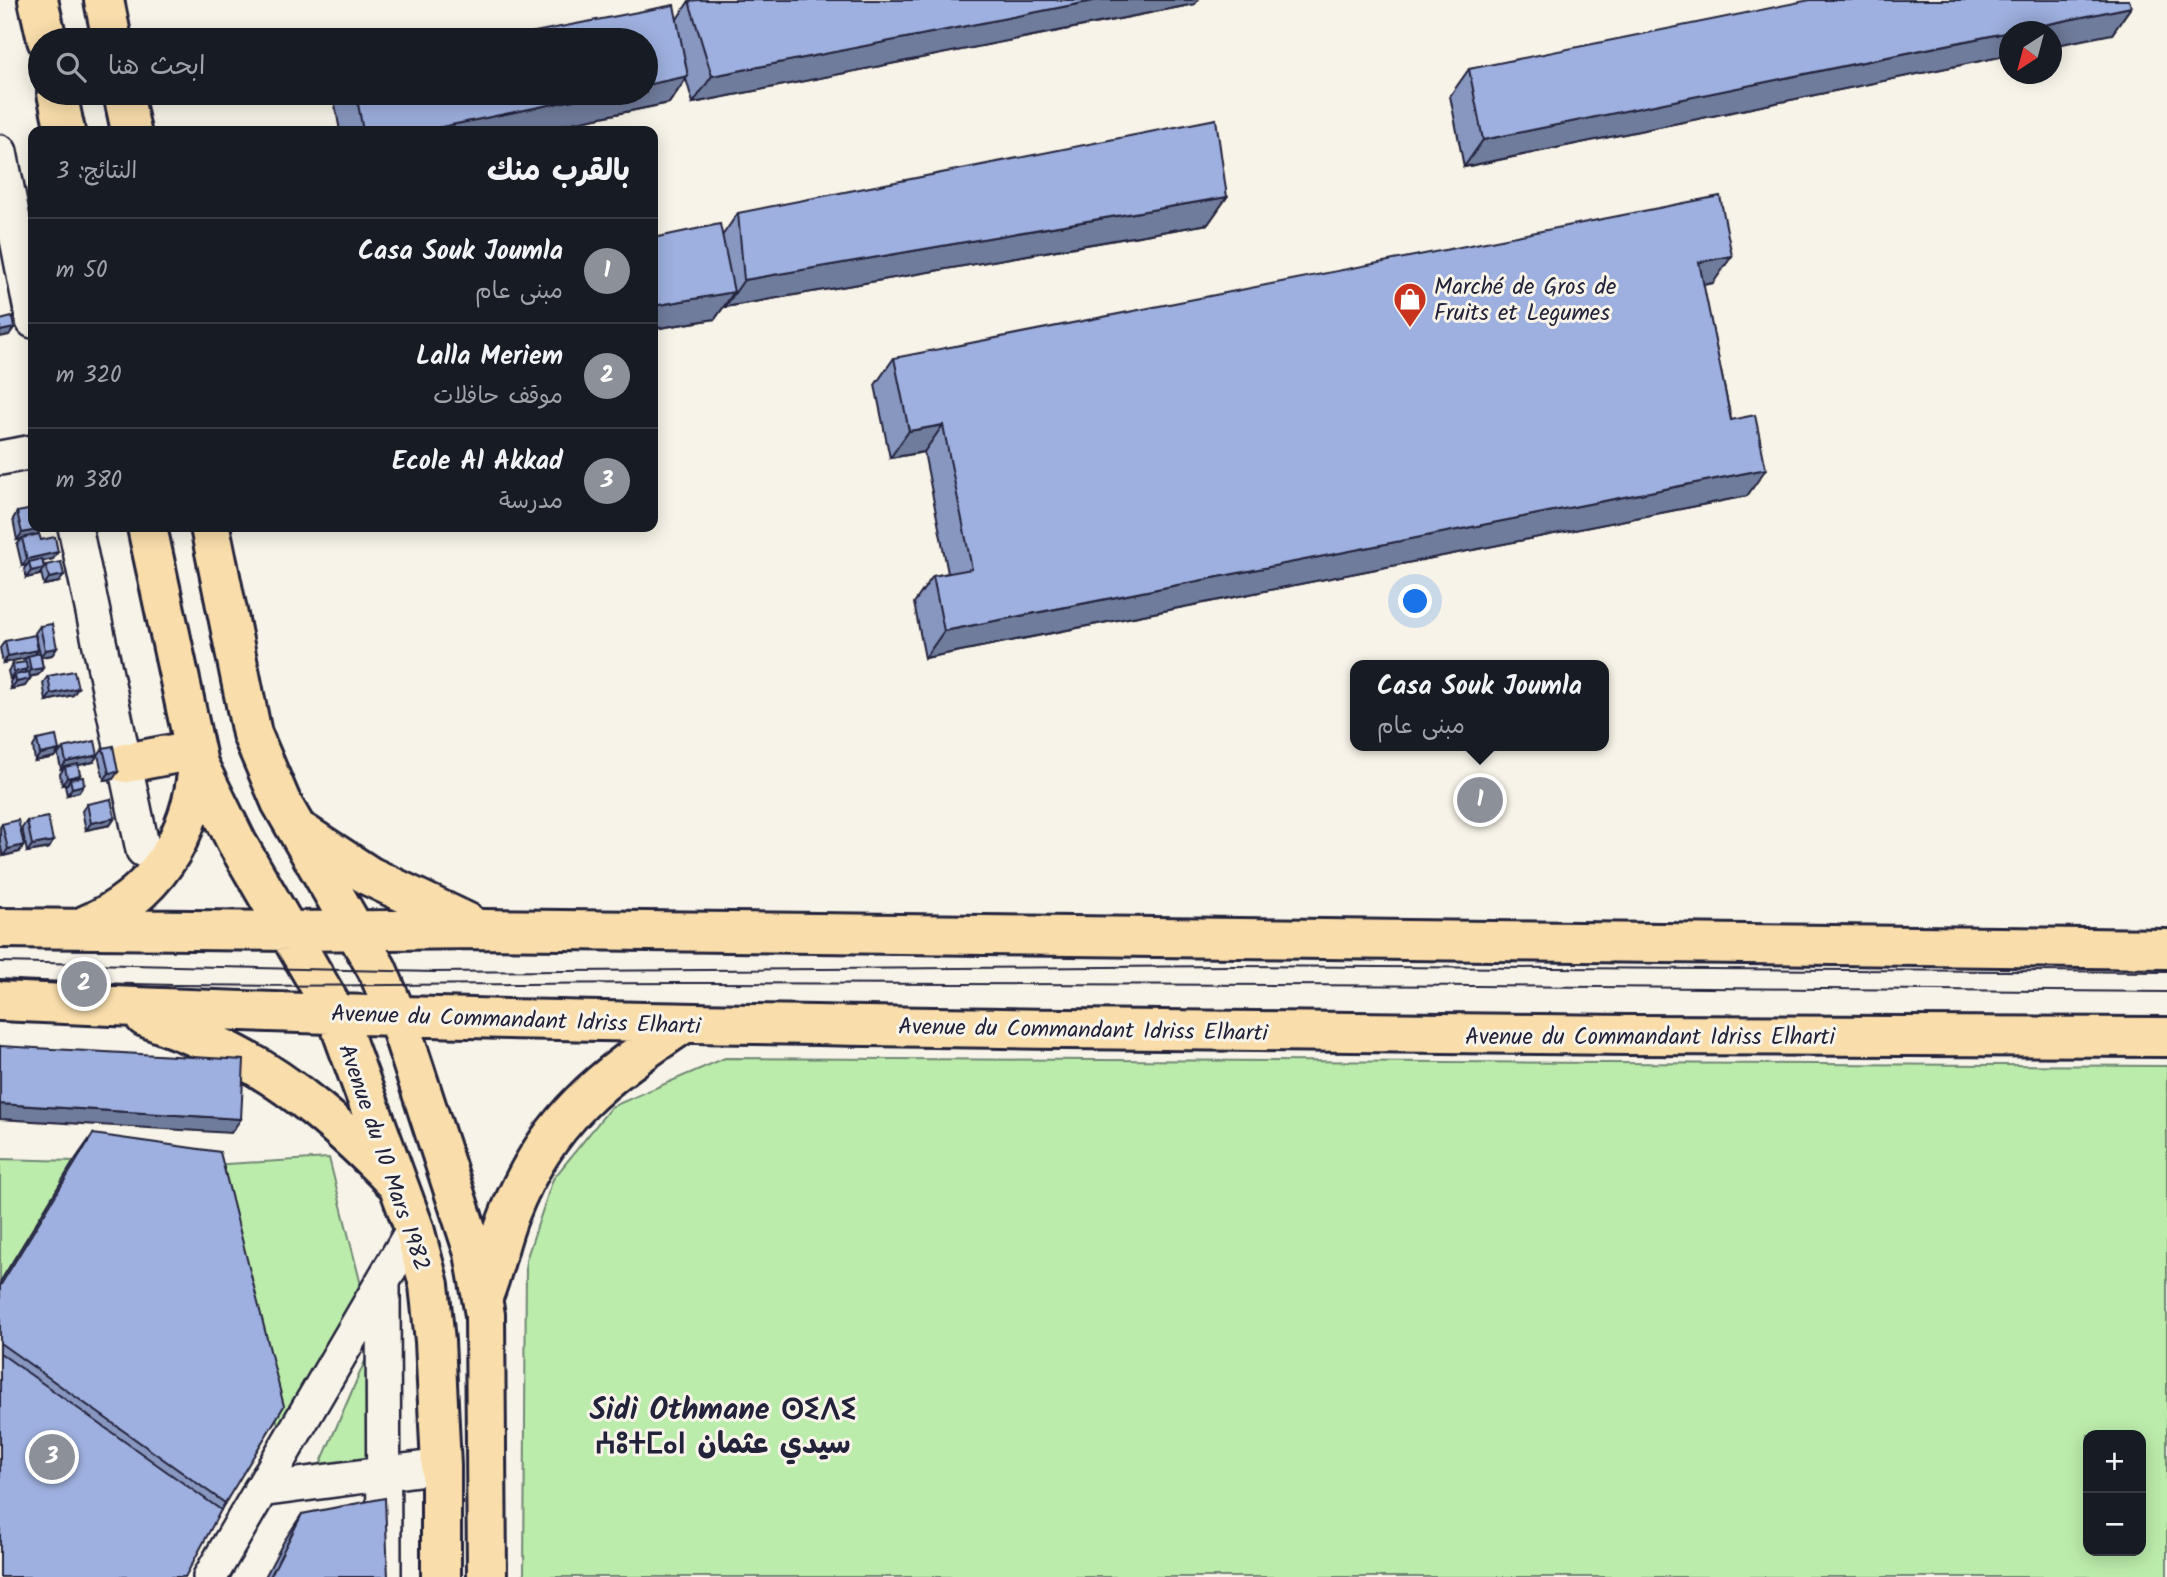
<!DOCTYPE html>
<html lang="ar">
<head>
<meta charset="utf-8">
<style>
	:root { --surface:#171b24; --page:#242831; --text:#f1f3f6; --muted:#9ea1a6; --line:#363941; --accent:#8c9099 }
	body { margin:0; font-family:Kalam,"Playpen Sans Arabic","Noto Sans Tifinagh",sans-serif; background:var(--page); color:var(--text); direction:rtl }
	.controls { position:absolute; right:21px; bottom:21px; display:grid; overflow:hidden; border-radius:14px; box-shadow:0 4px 18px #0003 }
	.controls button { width:63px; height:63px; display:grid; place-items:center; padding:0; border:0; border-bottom:2px solid var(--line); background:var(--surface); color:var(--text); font:35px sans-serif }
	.compass { position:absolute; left:1999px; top:21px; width:63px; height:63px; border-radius:50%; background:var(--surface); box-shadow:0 4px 18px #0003; rotate:216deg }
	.you { position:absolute; left:1416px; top:602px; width:24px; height:24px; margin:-18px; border:5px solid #fff; border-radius:50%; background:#1a73e8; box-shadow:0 0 0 10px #1a73e833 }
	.badge { display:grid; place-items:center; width:46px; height:46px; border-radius:50%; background:var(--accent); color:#fff; font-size:23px; font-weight:700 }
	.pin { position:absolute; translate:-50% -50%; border:4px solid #fff; box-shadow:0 2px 7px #0006 }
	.popup { position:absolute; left:1350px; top:660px; width:259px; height:91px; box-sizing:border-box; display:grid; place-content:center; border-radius:14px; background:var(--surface); filter:drop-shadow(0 2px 5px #0005); font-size:23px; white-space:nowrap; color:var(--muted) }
	.popup b { font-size:26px; color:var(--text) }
	.popup::after { content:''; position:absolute; left:50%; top:100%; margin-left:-14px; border:14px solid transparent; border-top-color:var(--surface) }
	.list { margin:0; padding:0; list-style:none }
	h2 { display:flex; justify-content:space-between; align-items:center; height:91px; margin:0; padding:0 28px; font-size:30px }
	h2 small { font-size:23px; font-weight:400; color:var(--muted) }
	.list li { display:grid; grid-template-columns:46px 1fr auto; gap:21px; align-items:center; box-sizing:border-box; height:105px; padding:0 28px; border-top:2px solid var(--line) }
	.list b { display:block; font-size:26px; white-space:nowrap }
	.list p { margin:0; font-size:23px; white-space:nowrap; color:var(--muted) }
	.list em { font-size:23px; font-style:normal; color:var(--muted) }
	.icon { flex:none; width:38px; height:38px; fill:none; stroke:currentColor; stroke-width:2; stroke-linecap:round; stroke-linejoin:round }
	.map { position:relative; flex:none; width:2167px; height:1577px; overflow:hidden; direction:ltr }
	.search { position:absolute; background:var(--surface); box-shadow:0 4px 18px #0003; left:28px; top:28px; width:630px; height:77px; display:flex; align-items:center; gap:18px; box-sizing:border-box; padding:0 24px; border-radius:38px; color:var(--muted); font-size:26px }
	.panel { position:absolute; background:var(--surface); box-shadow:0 4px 18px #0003; left:28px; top:126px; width:630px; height:406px; border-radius:14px; direction:rtl }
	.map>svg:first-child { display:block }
	.green { fill:#bcecab; stroke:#6f8773; stroke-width:2; fill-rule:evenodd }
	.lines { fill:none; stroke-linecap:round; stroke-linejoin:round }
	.minor-casing { stroke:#22223b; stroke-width:38 }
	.major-casing { stroke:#22223b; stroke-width:44 }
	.minor { stroke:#f7f3e8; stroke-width:33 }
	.major { stroke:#f9deab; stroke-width:38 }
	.tram { stroke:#22223b; stroke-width:2 }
	.wall { fill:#8897c0; stroke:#22223b; stroke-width:2 }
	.shaded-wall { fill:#6f7b9c; stroke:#22223b; stroke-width:2 }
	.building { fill:#9eb0df; stroke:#22223b; stroke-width:2 }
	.labels { text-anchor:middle; stroke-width:6; stroke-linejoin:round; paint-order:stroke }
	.poi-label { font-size:23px; fill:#22223b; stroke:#f7f3e8; text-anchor:start }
	.street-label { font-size:23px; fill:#22223b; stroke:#f7f3e8 }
	.district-label { font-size:30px; font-weight:bold; fill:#22223b; stroke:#f7f3e8 }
</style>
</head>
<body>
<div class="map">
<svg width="2167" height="1577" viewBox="0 0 2167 1577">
	<rect width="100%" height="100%" fill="#f7f3e8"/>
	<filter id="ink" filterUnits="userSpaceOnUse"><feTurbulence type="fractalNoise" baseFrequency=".0143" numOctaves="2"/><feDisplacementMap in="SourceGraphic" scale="14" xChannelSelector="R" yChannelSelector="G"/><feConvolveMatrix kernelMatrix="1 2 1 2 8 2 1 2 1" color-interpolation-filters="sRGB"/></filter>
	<g filter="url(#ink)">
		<path class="green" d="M725,1058L2167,1066V1577H524L526,1260L553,1179L611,1107ZM2088,1435H2141V1551H2088Z
			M329,1158L362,1289L281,1436L210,1165Z
			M0,1159L74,1161L0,1288Z
			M378,1331V1457L316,1474Z"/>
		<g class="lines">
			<defs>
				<path id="minor" d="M0,152L33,321
					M0,458L33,452
					M75,527L143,850
					M383,1283L384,1577
					M260,1490L441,1466
					M210,1577L414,1228"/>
				<path id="major" d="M38,0L47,40
					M104,0L112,40
					M57,93L65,131
					M123,93L131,131
					M147,527L198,764L237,843L336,1014L414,1228L429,1285L435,1341L441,1466V1577
					M210,527L252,734L281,802L377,969L397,1016L474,1253L485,1315L487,1577
					M126,763L194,750
					M303,833L369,876L468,923
					M84,926C154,897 192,838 198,764
					M0,928L291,931L483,929L2167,949
					M0,1001C355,1018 711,1024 1067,1029C1434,1034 1800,1037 2167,1037
					M145,1017C174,1029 206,1039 234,1054C294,1085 346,1132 393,1180
					M484,1294C495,1267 499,1239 510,1213C547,1119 603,1077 683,1024"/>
			</defs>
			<use href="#minor" class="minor-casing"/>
			<use href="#major" class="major-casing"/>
			<use href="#minor" class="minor"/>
			<use href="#major" class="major"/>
			<path class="tram" d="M0,962L434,972L1230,966L2167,972
				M0,979C236,992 472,982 708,983C1194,985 1681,985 2167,992"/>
		</g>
		<path class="wall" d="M689,1L1195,4L693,103L686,79L669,103L533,131H340L333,94L334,93H646L677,19Z
			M2131,7L2112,34L2010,32V55L1464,167L1450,96L1469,69Z
			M1227,197L1208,224L725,307V305L715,319L653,329V238L722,236L738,213Z
			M1713,283L1703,285L1747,496L925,658L914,603L933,576L948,573L924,452L890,458L875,385L894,358Z
			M17,512L41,529L37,534L53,559L43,561L44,567L46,565L59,582L44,585L41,573L39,575L26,578L24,569L27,565L22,566L17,545L21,539L17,540L13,519Z
			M40,626L57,648L52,655L41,657L43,668L38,675L29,677L25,686L11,689L10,682L12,679H10L8,671L13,664L23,663L26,658L3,663L0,648L5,641L35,654L40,653L35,633Z
			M48,676L78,688L73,695L46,701L43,683Z
			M37,740L59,750L54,757L35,761L33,747Z
			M63,748L93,762L78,765L80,775L78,778L79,792L67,795L65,786L67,784L62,785L60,774L64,768L61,769L58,755Z
			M103,748L113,779L104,780L98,755Z
			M87,804L115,818L110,825L86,830L82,811Z
			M27,821L53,841L49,848L27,852L22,828Z
			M2,824L24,845L19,852L3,856L0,843V827Z
			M93,1134L225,1503L221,1510L0,1577V1282L74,1161Z
			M302,1514L388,1577H265L284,1541Z"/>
		<path class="shaded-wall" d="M1098,0H1198L1195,4L693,103L712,76Z
			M2131,7L2112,34L2052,46V32H2010Z
			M2010,32V55L1464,167L1483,140Z
			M688,76L669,103L533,131H422L607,93H646V85Z
			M1227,197L1208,224L725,307L744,280Z
			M1732,256L1713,283L1680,289L1699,262Z
			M734,292L715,319L653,329V306Z
			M14,328L9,335L0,337V331Z
			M943,425L924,452L890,458L909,431Z
			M1766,469L1747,496L925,658L944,631Z
			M41,529L36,536L17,540L22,533Z
			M58,552L53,559L30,564L29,562L27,565L22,566L27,559Z
			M44,568L39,575L26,578L31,571Z
			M64,575L59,582L44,585L49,578Z
			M57,648L52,655L40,657L45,650Z
			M38,650L33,657L28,656L26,658L3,663L8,656Z
			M43,668L38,675L27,677L31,670Z
			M27,669L22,676L15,675L12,679H10L14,672Z
			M30,679L25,686L11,689L16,682Z
			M78,688L73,695L46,701L51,694Z
			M59,750L54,757L35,761L40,754Z
			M98,755L93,762L61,769L66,762Z
			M118,772L113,779L104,780L109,773Z
			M80,775L75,782L70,779L67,784L62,785L67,778Z
			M84,785L79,792L67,795L72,788Z
			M115,818L110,825L86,830L91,823Z
			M53,841L49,848L27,852L32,845Z
			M24,845L19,852L3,856L8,849Z
			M0,1104L241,1119L231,1133L0,1119Z"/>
		<path class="building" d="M698,0H1098L712,76L689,1Z
			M1810,0H2129L2131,7L1483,140L1469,69Z
			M674,5L688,76L646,85V40H493Z
			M356,93H607L422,131H363Z
			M1216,119L1227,197L744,280L738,213Z
			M1720,196L1732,256L1699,262L1731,420L1755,415L1766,469L944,631L933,576L972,569L943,425L909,431L894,358Z
			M720,224L734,292L653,306V238Z
			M12,317L14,328L0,331V320Z
			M33,509V527H40L41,529L22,533L17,512Z
			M39,534L41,540L55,537L58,552L27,559L22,538Z
			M42,559L44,568L31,571L29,562Z
			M61,562L64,575L49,578L46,565Z
			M52,624L57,648L45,650L40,626Z
			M35,635L38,650L8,656L5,641Z
			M40,653L43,668L31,670L28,656Z
			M26,662L27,669L14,672L13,664Z
			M74,671L78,688L51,694L48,676Z
			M29,672L30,679L16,682L15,675Z
			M56,736L59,750L40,754L37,740Z
			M95,741L98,755L66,762L63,748Z
			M113,746L118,772L109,773L103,748Z
			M78,764L80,775L67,778L65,767Z
			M83,777L84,785L72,788L70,779Z
			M111,799L115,818L91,823L87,804Z
			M48,817L53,841L32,845L27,821Z
			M18,820L24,845L8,849L2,824Z
			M0,1046L244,1060L241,1119L0,1104Z
			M93,1134L220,1152L284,1406L225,1503L0,1343V1286Z
			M0,1353L221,1510L185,1577H0Z
			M385,1498L388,1577H270L302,1514Z"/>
	</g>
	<defs>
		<symbol id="shop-pin" viewBox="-11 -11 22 30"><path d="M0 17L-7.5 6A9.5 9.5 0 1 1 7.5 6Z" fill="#c8321e" stroke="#f7f3e8"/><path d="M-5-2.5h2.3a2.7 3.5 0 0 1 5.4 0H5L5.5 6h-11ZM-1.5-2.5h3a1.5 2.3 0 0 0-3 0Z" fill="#fff"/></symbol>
	</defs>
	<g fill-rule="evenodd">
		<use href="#shop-pin" x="1391" y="280" width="38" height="52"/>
	</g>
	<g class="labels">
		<g class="poi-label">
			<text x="1434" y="294">Marché de Gros de<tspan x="1434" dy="26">Fruits et Legumes</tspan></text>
		</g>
		<g class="street-label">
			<text transform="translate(516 1019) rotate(2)" y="8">Avenue du Commandant Idriss Elharti</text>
			<text transform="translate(1083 1029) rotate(1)" y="8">Avenue du Commandant Idriss Elharti</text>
			<text x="1650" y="1044">Avenue du Commandant Idriss Elharti</text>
			<text transform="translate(385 1157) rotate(71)" y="8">Avenue du 10 Mars 1982</text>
		</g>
		<g class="district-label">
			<text x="723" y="1419">Sidi Othmane ⵙⵉⴷⵉ<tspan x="723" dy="34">ⵄⵓⵜⵎⴰⵏ سيدي عثمان</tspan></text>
		</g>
	</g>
</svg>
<div class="controls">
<button>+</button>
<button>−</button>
</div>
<svg class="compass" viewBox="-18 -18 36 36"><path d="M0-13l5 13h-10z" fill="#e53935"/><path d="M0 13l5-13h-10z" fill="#9ea1a6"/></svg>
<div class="you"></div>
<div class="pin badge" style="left:1480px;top:800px">1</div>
<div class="popup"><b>Casa Souk Joumla</b>مبنى عام</div>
<div class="pin badge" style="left:84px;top:984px">2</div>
<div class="pin badge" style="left:52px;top:1457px">3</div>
<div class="search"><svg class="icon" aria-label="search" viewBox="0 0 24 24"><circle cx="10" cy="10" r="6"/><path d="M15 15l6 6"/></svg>ابحث هنا</div>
<section class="panel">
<h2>بالقرب منك<small>النتائج: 3</small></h2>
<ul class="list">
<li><span class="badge">1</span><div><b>Casa Souk Joumla</b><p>مبنى عام</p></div><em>50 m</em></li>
<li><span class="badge">2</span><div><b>Lalla Meriem</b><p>موقف حافلات</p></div><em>320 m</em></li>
<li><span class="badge">3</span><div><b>Ecole Al Akkad</b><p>مدرسة</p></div><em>380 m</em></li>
</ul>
</section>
</div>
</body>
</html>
